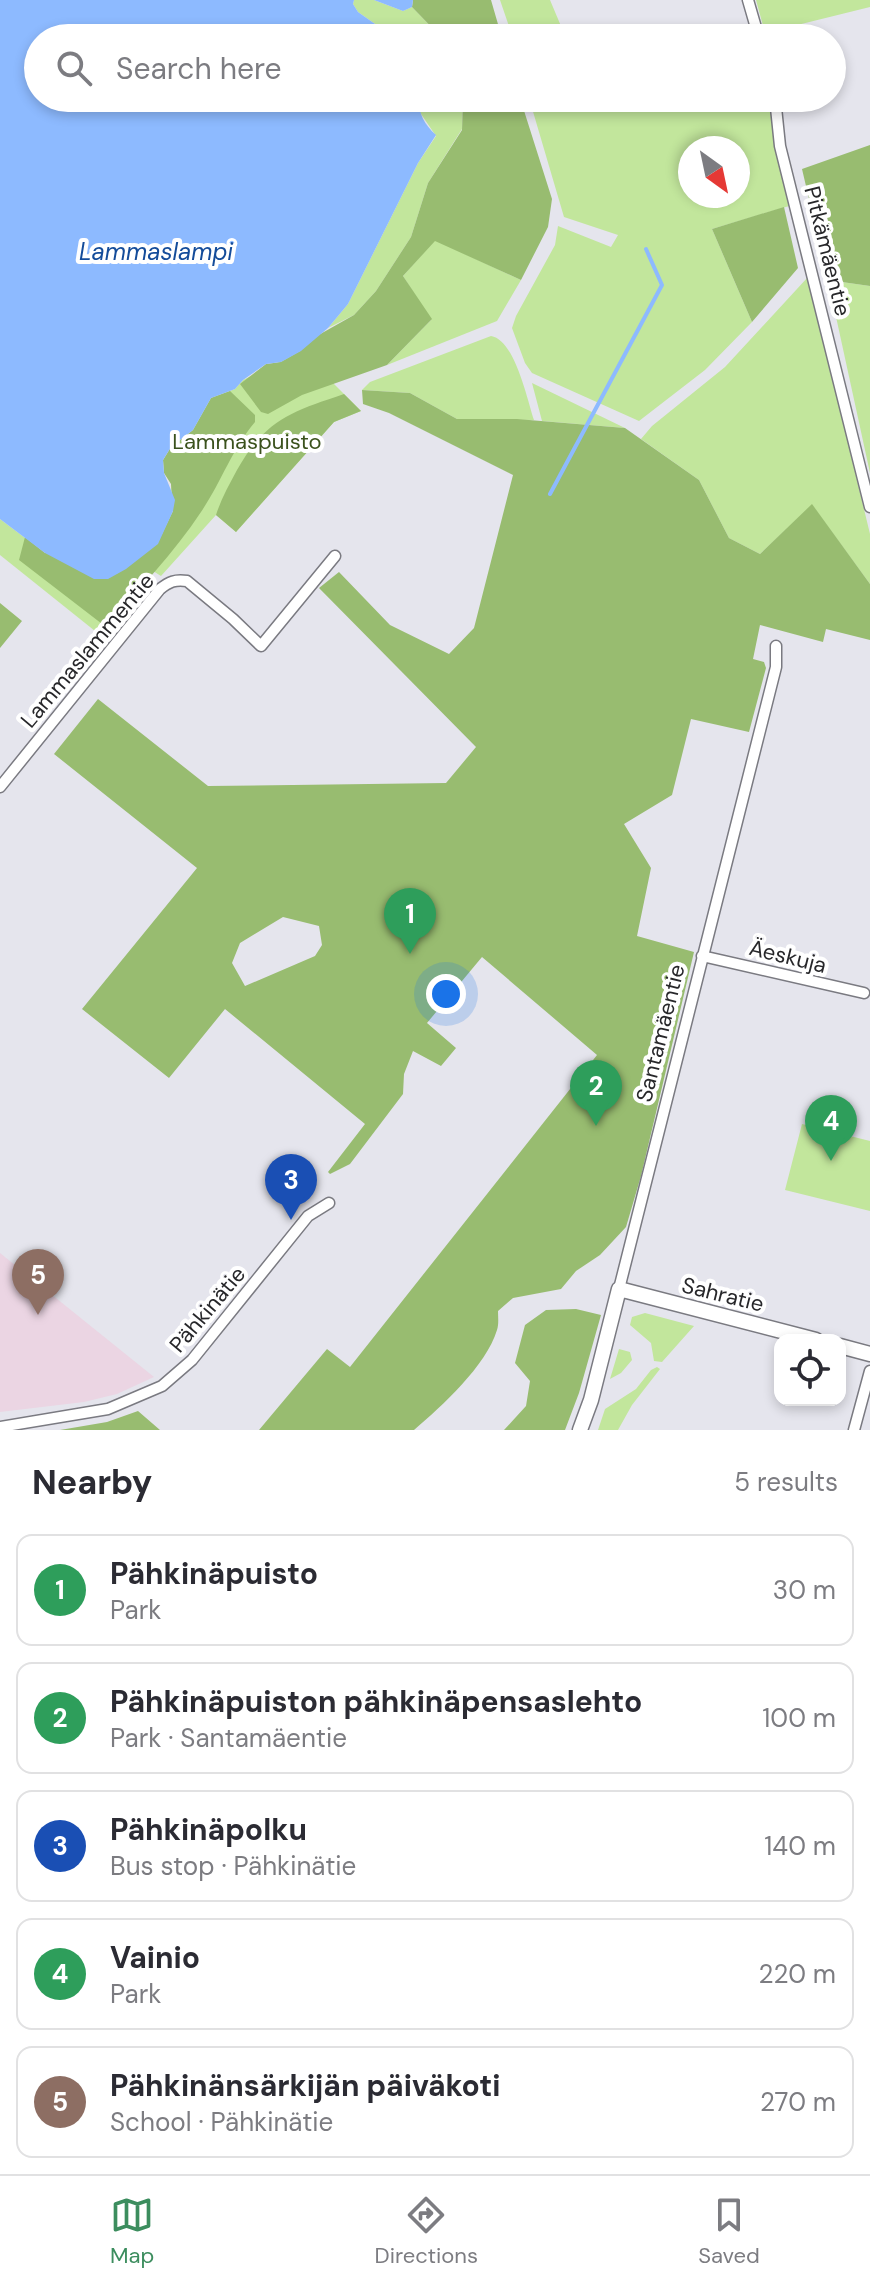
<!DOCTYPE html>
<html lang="en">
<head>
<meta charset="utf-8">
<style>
	:root { --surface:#fff; --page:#f7f7f7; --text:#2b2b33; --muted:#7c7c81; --line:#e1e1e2; --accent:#3c8d5e }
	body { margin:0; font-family:"DM Sans",sans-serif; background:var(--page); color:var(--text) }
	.controls { position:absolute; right:24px; bottom:24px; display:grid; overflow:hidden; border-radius:16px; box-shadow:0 4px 12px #0003 }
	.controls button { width:72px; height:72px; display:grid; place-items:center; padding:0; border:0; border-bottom:2px solid var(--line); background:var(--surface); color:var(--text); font:40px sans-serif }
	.compass { position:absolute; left:678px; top:136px; width:72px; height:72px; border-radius:50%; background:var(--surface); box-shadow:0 4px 12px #0003; rotate:147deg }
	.you { position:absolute; left:446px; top:994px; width:28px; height:28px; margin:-20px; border:6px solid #fff; border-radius:50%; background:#1a73e8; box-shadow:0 0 0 12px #1a73e833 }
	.badge { display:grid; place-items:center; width:52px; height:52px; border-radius:50%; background:var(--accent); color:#fff; font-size:26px; font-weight:700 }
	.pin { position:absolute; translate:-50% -66px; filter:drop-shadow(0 2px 4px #0008) }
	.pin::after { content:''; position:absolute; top:42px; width:28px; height:24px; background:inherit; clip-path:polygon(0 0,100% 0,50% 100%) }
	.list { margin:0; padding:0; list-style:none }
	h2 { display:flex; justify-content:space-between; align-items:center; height:104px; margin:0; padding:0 32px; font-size:34px }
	h2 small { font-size:26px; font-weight:400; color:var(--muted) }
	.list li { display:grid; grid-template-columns:52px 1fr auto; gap:24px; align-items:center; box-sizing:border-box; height:112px; margin:0 16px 16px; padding:0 16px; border:2px solid var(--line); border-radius:16px }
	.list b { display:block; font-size:30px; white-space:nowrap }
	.list p { margin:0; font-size:26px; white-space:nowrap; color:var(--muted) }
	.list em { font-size:26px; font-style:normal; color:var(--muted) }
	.icon { flex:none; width:44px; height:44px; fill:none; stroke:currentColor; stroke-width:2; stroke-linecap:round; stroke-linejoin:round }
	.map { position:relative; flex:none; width:870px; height:1430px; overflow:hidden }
	.search { position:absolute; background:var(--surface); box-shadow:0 4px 12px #0003; left:24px; right:24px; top:24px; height:88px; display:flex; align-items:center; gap:20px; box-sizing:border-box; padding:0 28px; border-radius:44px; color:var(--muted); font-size:30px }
	.sheet { height:744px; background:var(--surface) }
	nav { display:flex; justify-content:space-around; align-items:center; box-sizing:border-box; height:112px; border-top:2px solid var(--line); background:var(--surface); font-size:22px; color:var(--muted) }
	nav a { display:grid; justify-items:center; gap:4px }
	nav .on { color:var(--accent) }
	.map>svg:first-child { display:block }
	.education { fill:#ebd5e3 }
	.green { fill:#c2e69c; fill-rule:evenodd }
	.forest { fill:#98bc70; fill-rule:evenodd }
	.water { fill:#8dbaff }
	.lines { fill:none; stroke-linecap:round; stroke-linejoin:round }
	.stream { stroke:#8dbaff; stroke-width:4 }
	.street-casing { stroke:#7a7a81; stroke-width:13 }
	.secondary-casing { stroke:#7a7a81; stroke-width:17 }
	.street { stroke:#fff; stroke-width:10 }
	.secondary { stroke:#fff; stroke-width:14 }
	.labels { text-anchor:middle; stroke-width:8; stroke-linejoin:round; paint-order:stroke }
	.street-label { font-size:22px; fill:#27272a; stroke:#fff }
	.park-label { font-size:22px; fill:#3b521d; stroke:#fff }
	.water-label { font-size:24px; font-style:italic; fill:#144c9a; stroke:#fff }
</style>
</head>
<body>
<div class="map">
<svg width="870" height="1430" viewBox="0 0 870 1430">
	<rect width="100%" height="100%" fill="#e5e5ed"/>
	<path class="education" d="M0,1253L154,1377L117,1394L84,1402L0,1412Z"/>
	<path class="green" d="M354,0H374L403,11L412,7L442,38H395L358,12L353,4Z
		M500,0H550L566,38H513Z
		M756,0H870V7L765,33Z
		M418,98H463L462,129L428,183L411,237L376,291L354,315L328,328L348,304L418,163L436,136L419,111Z
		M529,98H592L594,102L612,98H775L796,204L712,229L752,322L705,370L639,421L532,373L525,363L512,328L516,316L555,245L558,226L611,247L618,235L564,217ZM690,148H738V196H690Z
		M435,240L521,280L497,321L387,365L431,320L403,276Z
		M808,277L870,534V584L812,505L760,554L729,538L699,480L641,439L652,426L725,367Z
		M828,280L870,286V473Z
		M491,336C515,340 527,399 534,420L457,419L410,393L362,390L370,382Z
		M301,351L361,411L334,422L236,532L216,515L161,576L153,571L100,635L0,555V519L45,553L162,534L173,511L171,484L193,430L211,398L235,389L243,380Z
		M532,383L625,428L542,421Z
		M802,1124L870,1141V1211L785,1190Z
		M645,1313L694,1326L662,1362L654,1361L651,1343L630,1325L632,1317Z
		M619,1349L630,1352L632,1360L621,1373L610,1379Z
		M657,1367L660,1369L632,1405L618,1430H598L605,1409L636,1389L651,1370Z"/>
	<path class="forest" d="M413,0H491L502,38H442L412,7Z
		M463,98H520L552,199L548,227L521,280L435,241L403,276L432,319L387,365L302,395L268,414L261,412L240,384L266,364L281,362L300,351L315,337L354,315L376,291L411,237L428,183L462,130Z
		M870,145V286L828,280L802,169Z
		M784,207L798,268L752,322L712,229Z
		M362,390L410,393L457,419H517L625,428L699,480L729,538L760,554L812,504L870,584V640L826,629L823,642L760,625L753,659L764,662L766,668L749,732L691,719L672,795L624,824L651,868L637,936L694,952L641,1176L626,1227L600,1255L576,1271L561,1289L513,1298L498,1311C498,1317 499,1324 497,1330C486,1366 442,1406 414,1430H259L327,1349L350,1367L597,1055L482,957L427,1023L456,1048L441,1066L413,1051L404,1074L403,1094L350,1164L330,1174L328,1172L365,1124L225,1009L169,1078L82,1009L197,868L54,754L98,699L208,786L446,783L476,747L319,588L339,572L390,625L449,654L474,628L513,475L389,413L363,404ZM283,917L319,926L322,945L315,956L245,986L232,963L240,943Z
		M230,391L255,415V422C232,449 221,483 201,512C174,553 138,590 106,627L19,560L25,537L45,553L162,534L173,511L171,484L164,473L163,460L171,447L193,430L211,398Z
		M344,394L361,411L334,422L236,532L216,515C221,499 229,485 237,470C266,419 291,412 344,394Z
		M0,603L22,621L0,648Z
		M576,1309L601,1315L579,1393L565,1430H504L526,1406L530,1381L515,1363L525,1325L546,1310Z
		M138,1411L160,1430H60L107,1422Z"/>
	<path class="water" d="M0,0H354L353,4L358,12L395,38H38V98H418C419,114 424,124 436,135L418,163L348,304L328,328L301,351L281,362L266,364L243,380L235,389L211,398L193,430L171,447L163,460L164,473L175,500L173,511L158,544L126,569L108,579H94L45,553L0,519Z
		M374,0H413L412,7L403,11Z"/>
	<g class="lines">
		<path class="stream" d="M550,494L662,285L646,249"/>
		<defs>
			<path id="street" d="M748,0L759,38
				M775,98L780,146L870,507
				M0,787L160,589C169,582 175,579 187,581L233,619L261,646L335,556
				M702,956L864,993
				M619,1289L776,667V646
				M0,1427L108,1409L162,1386L192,1360L308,1216L329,1203
				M854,1430L870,1371"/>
			<path id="secondary" d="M840,1346L870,1354
				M580,1430L591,1400L619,1289L816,1340"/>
		</defs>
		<use href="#street" class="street-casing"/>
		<use href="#secondary" class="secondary-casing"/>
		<use href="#street" class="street"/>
		<use href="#secondary" class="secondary"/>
	</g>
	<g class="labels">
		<g class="street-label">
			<text transform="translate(828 251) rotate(76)" y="8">Pitkämäentie</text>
			<text transform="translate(87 650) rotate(-50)" y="8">Lammaslammentie</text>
			<text transform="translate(788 956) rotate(14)" y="8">Äeskuja</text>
			<text transform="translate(660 1033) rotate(-76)" y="8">Santamäentie</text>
			<text transform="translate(723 1294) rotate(14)" y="8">Sahratie</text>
			<text transform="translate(207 1309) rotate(-50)" y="8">Pähkinätie</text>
		</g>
		<g class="park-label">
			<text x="247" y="449">Lammaspuisto</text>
		</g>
		<g class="water-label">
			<text x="156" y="260">Lammaslampi</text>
		</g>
	</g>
</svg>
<div class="controls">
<button><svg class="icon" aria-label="locate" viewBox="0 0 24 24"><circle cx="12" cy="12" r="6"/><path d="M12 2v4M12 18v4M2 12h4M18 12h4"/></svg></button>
</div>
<svg class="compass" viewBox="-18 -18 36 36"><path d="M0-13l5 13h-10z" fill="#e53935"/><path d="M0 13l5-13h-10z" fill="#7c7c81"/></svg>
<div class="you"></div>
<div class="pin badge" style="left:410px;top:954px;background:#2e9e5b">1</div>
<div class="pin badge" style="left:596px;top:1126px;background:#2e9e5b">2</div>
<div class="pin badge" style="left:291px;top:1220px;background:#1a4fb4">3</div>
<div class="pin badge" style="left:831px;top:1161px;background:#2e9e5b">4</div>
<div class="pin badge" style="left:38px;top:1315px;background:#8d6e63">5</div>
<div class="search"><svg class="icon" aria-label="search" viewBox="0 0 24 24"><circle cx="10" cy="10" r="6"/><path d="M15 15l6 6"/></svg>Search here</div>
</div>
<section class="sheet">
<h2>Nearby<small>5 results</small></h2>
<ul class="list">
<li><span class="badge" style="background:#2e9e5b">1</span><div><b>Pähkinäpuisto</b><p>Park</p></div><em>30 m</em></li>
<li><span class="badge" style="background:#2e9e5b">2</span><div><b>Pähkinäpuiston pähkinäpensaslehto</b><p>Park · Santamäentie</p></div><em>100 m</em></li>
<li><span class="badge" style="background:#1a4fb4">3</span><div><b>Pähkinäpolku</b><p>Bus stop · Pähkinätie</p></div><em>140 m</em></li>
<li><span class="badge" style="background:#2e9e5b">4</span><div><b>Vainio</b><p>Park</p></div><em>220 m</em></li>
<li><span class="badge" style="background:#8d6e63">5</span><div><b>Pähkinänsärkijän päiväkoti</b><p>School · Pähkinätie</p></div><em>270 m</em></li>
</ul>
</section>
<nav>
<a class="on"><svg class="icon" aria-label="map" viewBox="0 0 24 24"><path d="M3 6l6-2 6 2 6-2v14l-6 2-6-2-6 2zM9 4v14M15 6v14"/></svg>Map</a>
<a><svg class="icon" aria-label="directions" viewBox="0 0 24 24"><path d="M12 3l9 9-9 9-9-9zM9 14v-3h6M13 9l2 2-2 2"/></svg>Directions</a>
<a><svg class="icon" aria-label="saved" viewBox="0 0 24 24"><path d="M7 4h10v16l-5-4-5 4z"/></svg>Saved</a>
</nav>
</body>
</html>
